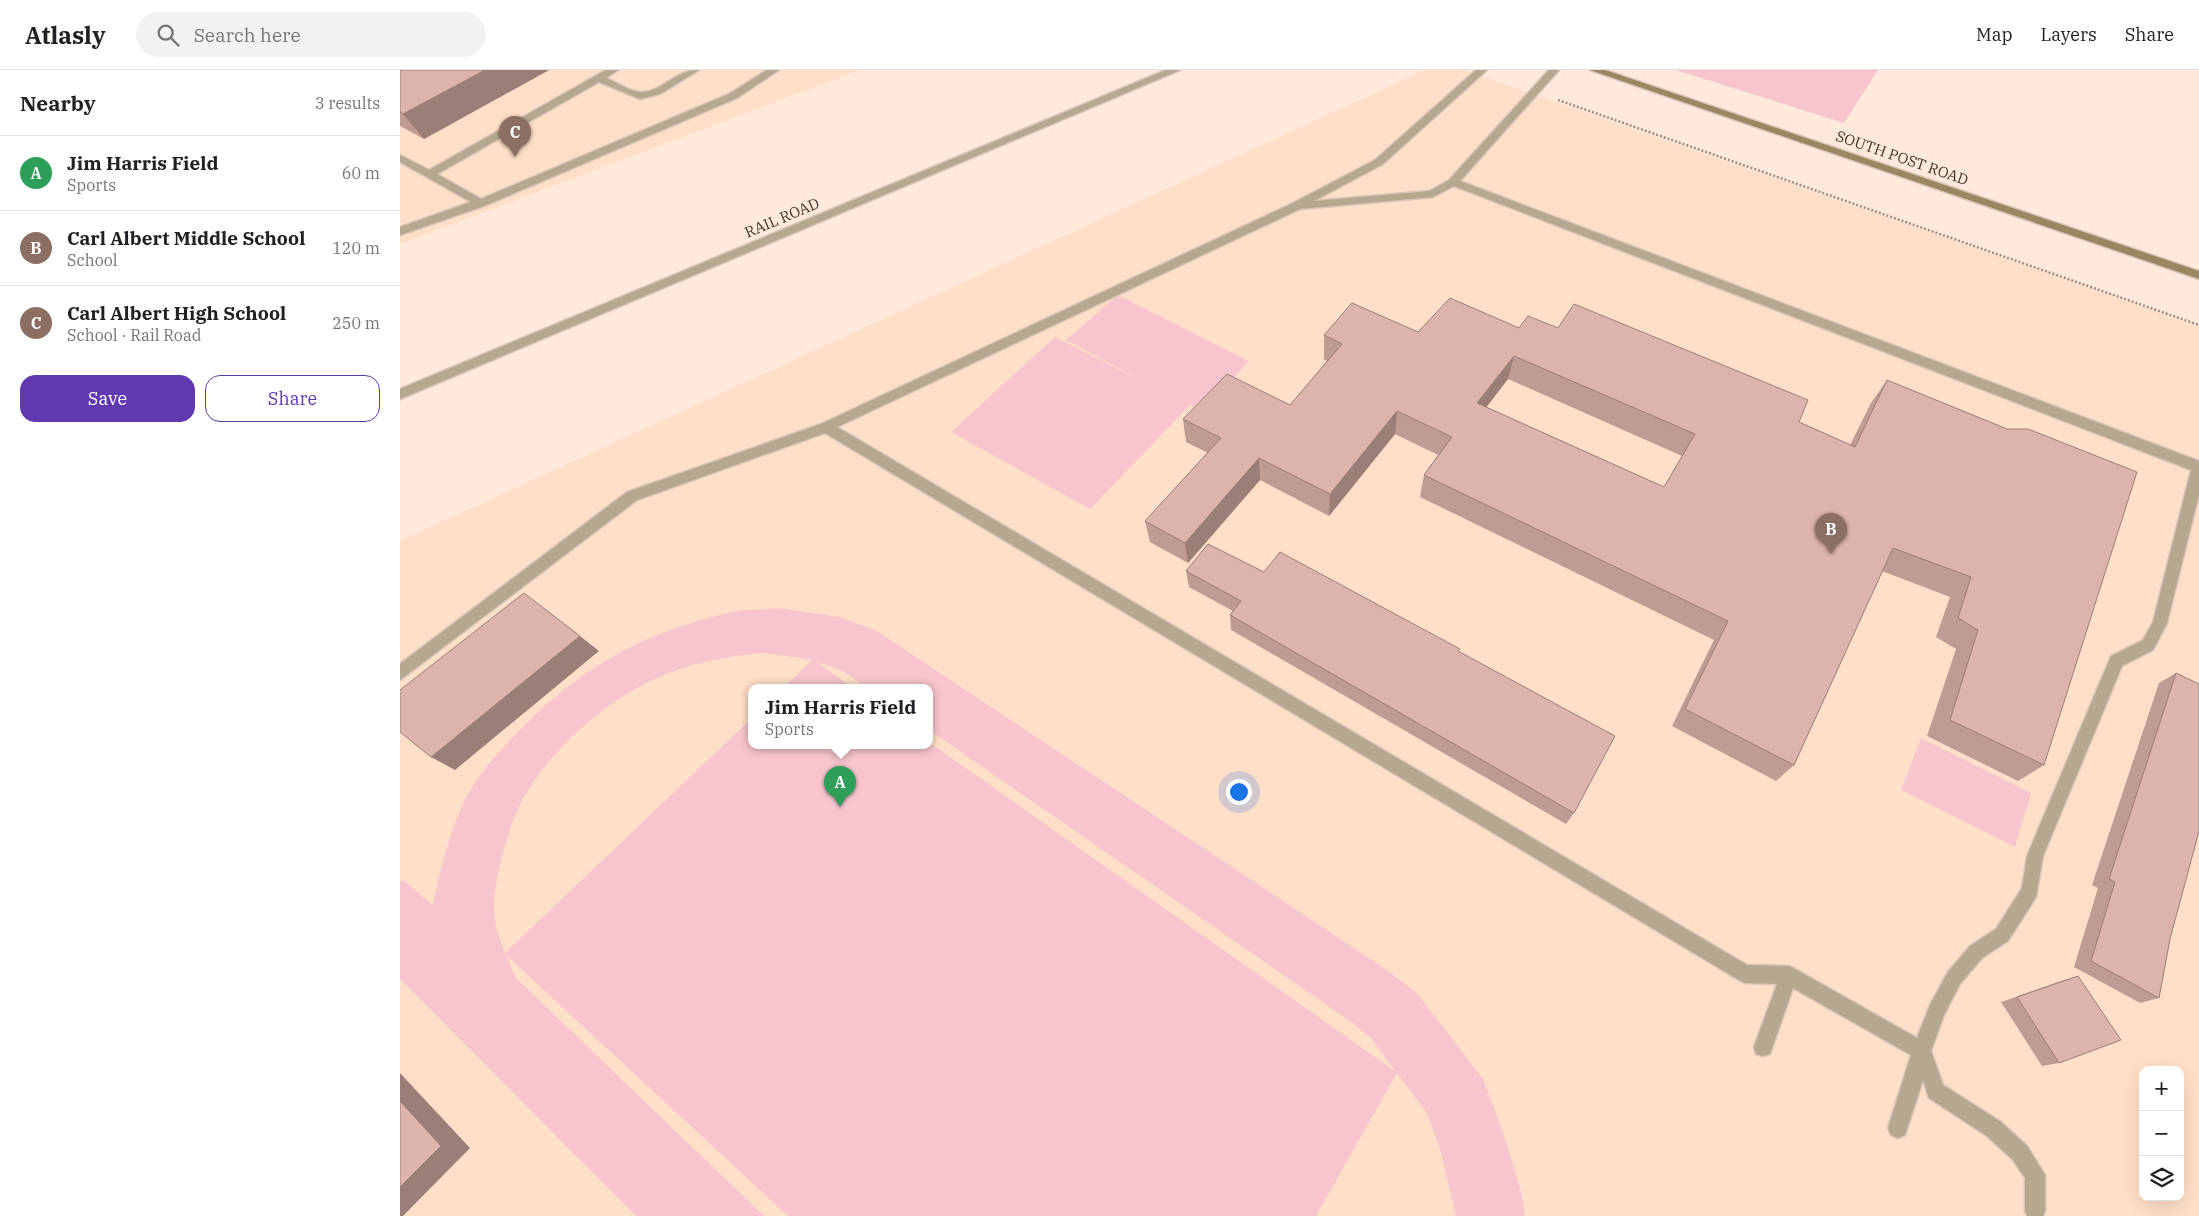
<!DOCTYPE html>
<html lang="en">
<head>
<meta charset="utf-8">
<style>
	:root { --surface:#fff; --page:#f2f2f2; --text:#202124; --muted:#757577; --line:#e0e0e0; --accent:#6038b0 }
	body { margin:0; font-family:"IBM Plex Serif",serif; background:var(--page); color:var(--text) }
	.controls { position:absolute; right:15px; bottom:15px; display:grid; overflow:hidden; border-radius:10px; box-shadow:0 5px 20px #0002 }
	.controls button { width:45px; height:45px; display:grid; place-items:center; padding:0; border:0; border-bottom:1px solid var(--line); background:var(--surface); color:var(--text); font:25px sans-serif }
	.you { position:absolute; left:838px; top:721px; width:18px; height:18px; margin:-12px; border:4px solid #fff; border-radius:50%; background:#1a73e8; box-shadow:0 0 0 8px #1a73e833 }
	.badge { display:grid; place-items:center; width:32px; height:32px; border-radius:50%; background:var(--accent); color:#fff; font-size:16px; font-weight:700 }
	.pin { position:absolute; translate:-50% -41px; filter:drop-shadow(0 1px 2px #0008) }
	.pin::after { content:''; position:absolute; top:26px; width:18px; height:15px; background:inherit; clip-path:polygon(0 0,100% 0,50% 100%) }
	.popup { position:absolute; left:348px; top:614px; width:185px; height:65px; box-sizing:border-box; display:grid; place-content:center; border-radius:10px; background:var(--surface); filter:drop-shadow(0 1px 4px #0005); font-size:16px; white-space:nowrap; color:var(--muted) }
	.popup b { font-size:19px; color:var(--text) }
	.popup::after { content:''; position:absolute; left:50%; top:100%; margin-left:-10px; border:10px solid transparent; border-top-color:var(--surface) }
	.list { margin:0; padding:0; list-style:none }
	h2 { display:flex; justify-content:space-between; align-items:center; height:65px; margin:0; padding:0 20px; font-size:21px }
	h2 small { font-size:16px; font-weight:400; color:var(--muted) }
	.list li { display:grid; grid-template-columns:32px 1fr auto; gap:15px; align-items:center; box-sizing:border-box; height:75px; padding:0 20px; border-top:1px solid var(--line) }
	.list b { display:block; font-size:19px; white-space:nowrap }
	.list p { margin:0; font-size:16px; white-space:nowrap; color:var(--muted) }
	.list em { font-size:16px; font-style:normal; color:var(--muted) }
	.actions { display:flex; gap:10px; padding:15px 20px }
	.actions a { flex:1; padding:11px 0; border:1px solid var(--accent); border-radius:15px; text-align:center; font-size:18px; color:var(--accent) }
	.actions .main { background:var(--accent); color:#fff }
	.icon { flex:none; width:28px; height:28px; fill:none; stroke:currentColor; stroke-width:2; stroke-linecap:round; stroke-linejoin:round }
	.map { position:relative; flex:none; width:1799px; height:1146px; overflow:hidden }
	header { display:flex; align-items:center; gap:30px; box-sizing:border-box; height:70px; padding:0 25px; background:var(--surface); border-bottom:1px solid var(--line) }
	header strong { font-size:24px }
	nav { display:flex; gap:28px; margin-inline-start:auto; font-size:18px }
	.search { width:350px; height:45px; background:var(--page); display:flex; align-items:center; gap:12px; box-sizing:border-box; padding:0 18px; border-radius:28px; color:var(--muted); font-size:19px }
	main { display:flex }
	aside { flex:1; background:var(--surface) }
	.map>svg:first-child { display:block }
	.built { fill:#ffdfc7; fill-rule:evenodd }
	.green { fill:#f7c5cd; fill-rule:evenodd }
	.lines { fill:none; stroke-linecap:round; stroke-linejoin:round }
	.lane-casing { stroke:#d8c5b8; stroke-width:3 }
	.street-casing { stroke:#d8c5b8; stroke-width:3 }
	.secondary-casing { stroke:#d8c5b8; stroke-width:3 }
	.path { stroke:#9d8c81; stroke-width:2.5; stroke-dasharray:2 2; stroke-linecap:butt }
	.lane { fill:#b6a890; fill-rule:evenodd }
	.street { fill:#b6a890; fill-rule:evenodd }
	.secondary { fill:#9a8662; fill-rule:evenodd }
	.wall { fill:#be9b93; fill-rule:evenodd }
	.shaded-wall { fill:#9b7e78 }
	.building { fill:#ddb4ab; stroke:#9b7e78; fill-rule:evenodd }
	.labels { text-anchor:middle; stroke-width:4; stroke-linejoin:round; paint-order:stroke }
	.far-street-label { font-size:15px; fill:#40332a; stroke:#fee9db }
</style>
</head>
<body>
<header>
<strong>Atlasly</strong>
<div class="search"><svg class="icon" aria-label="search" viewBox="0 0 24 24"><circle cx="10" cy="10" r="6"/><path d="M15 15l6 6"/></svg>Search here</div>
<nav><a>Map</a><a>Layers</a><a>Share</a></nav>
</header>
<main>
<aside>
<h2>Nearby<small>3 results</small></h2>
<ul class="list">
<li><span class="badge" style="background:#2e9e5b">A</span><div><b>Jim Harris Field</b><p>Sports</p></div><em>60 m</em></li>
<li><span class="badge" style="background:#8d6e63">B</span><div><b>Carl Albert Middle School</b><p>School</p></div><em>120 m</em></li>
<li><span class="badge" style="background:#8d6e63">C</span><div><b>Carl Albert High School</b><p>School · Rail Road</p></div><em>250 m</em></li>
</ul>
<div class="actions"><a class="main">Save</a><a>Share</a></div>
</aside>
<div class="map">
<svg width="1799" height="1146" viewBox="0 0 1799 1146">
	<rect width="100%" height="100%" fill="#fee9db"/>
	<path class="built" d="M0,0H460L0,174Z
		M1025,0H1064L1799,256V1146H0V471ZM351,618H529V676H351ZM1743,1000H1780V1127H1743Z"/>
	<path class="green" d="M1276,0H1478L1444,53Z
		M718,225L849,291L803,341L790,335L690,439L551,362L655,267L746,313L666,270Z
		M380,538L439,547L477,561L984,898L1016,922L1083,1009L1102,1059L1121,1121L1125,1146H1056L1040,1079L1027,1043L997,1003L916,1146H388L106,885L116,908L364,1146H236L0,909V812L3,810L33,835C40,800 48,767 63,734C75,708 98,682 118,662C177,600 243,562 328,543C344,539 363,540 380,538ZM365,583L412,590L383,618H453L415,591L443,601L468,618H529V660L950,951L972,969L995,1001L529,672V676H351V649L105,883C102,873 96,861 95,851C93,832 95,816 99,798C104,778 110,756 119,737C144,685 203,632 255,609C290,593 327,586 365,583Z
		M1521,668L1631,723L1615,777L1501,720Z"/>
	<g class="lines">
		<defs>
			<path id="lane" d="M206,0H218L206,8C216,12 232,23 242,22C262,22 275,0 299,0L260,24L240,29L199,12L37,104L81,129L329,24L367,0H379L337,28L84,136L0,165V157L71,132L0,92V85L29,100Z
				M1076,0H1087L983,94L914,131L1030,121L1049,110L1149,0H1159L1060,111L1799,391V424L1767,553L1753,580L1722,596L1643,786L1636,827L1608,871L1582,888L1560,914L1544,945L1531,981L1543,1015L1601,1052L1627,1076L1645,1105V1141L1643,1146H1627L1625,1141V1108L1613,1090L1587,1066L1529,1028L1523,1010L1505,1065L1498,1068L1491,1065L1488,1058L1511,985L1393,918L1370,984L1363,986L1356,984L1354,977L1377,914L1345,913L1339,910L425,363L237,430L0,610V594L227,422L421,354L891,134L975,90ZM1054,116L1791,400L1753,552L1743,570L1711,586L1627,786L1622,818L1596,859L1570,876L1548,902L1530,935L1517,968L1395,899L1389,896L1347,895L437,357L900,139L1033,127Z"/>
			<path id="street" d="M766,0H780L0,329V319Z"/>
			<path id="secondary" d="M1190,0H1205L1799,201V209Z"/>
		</defs>
		<use href="#lane" class="lane-casing"/>
		<use href="#street" class="street-casing"/>
		<use href="#secondary" class="secondary-casing"/>
		<path class="path" d="M1158,30L1799,255"/>
		<use href="#lane" class="lane"/>
		<use href="#street" class="street"/>
		<use href="#secondary" class="secondary"/>
	</g>
	<path class="wall" d="M0,0H149L24,69L0,56Z
		M1119,258H1158L1399,352L1450,375L1471,333L1487,310L1607,359L1644,695L1618,711L1527,666L1556,579L1536,567L1550,527L1482,501L1394,695L1376,711L1272,656L1314,570L1020,427L1024,405L1038,385L995,364L929,446L860,410L788,493L750,472L745,451L808,383L786,372L783,349L890,335L927,291L924,289V265ZM1108,309L1282,386L1264,417L1086,337Z
		M786,501L864,502L1059,582L1174,743L1166,754L831,560L830,545L833,541L789,517Z
		M1776,603L1770,869L1759,928L1740,933L1674,897L1698,818L1692,815L1759,613Z
		M1678,906L1659,993L1642,996L1601,932L1661,911Z"/>
	<path class="shaded-wall" d="M85,0H149L24,69L3,44Z
		M1114,286L1108,309L1072,356L1077,333Z
		M997,341L995,364L929,446L930,424Z
		M859,388L860,410L788,493L785,473Z
		M180,566L199,581L55,700L31,687Z
		M0,1003L70,1078L3,1146H0Z"/>
	<path class="building" d="M0,0H85L3,44L0,42Z
		M1050,228L1119,258L1128,246L1158,258L1174,234L1408,330L1399,352L1455,377L1487,310L1607,359H1628L1737,402L1644,695L1550,650L1578,560L1558,548L1571,507L1493,478L1394,695L1285,639L1328,551L1024,405L1052,367L997,341L930,424L859,388L785,473L745,451L821,368L783,349L827,304L890,335L942,274L924,265L952,233L1018,262ZM1114,286L1295,364L1264,417L1077,333Z
		M808,474L864,502L880,482L1060,579L1058,581L1215,666L1174,743L830,545L841,531L786,501Z
		M124,523L180,566L31,687L0,662V620Z
		M1776,603L1799,614V761L1770,869L1759,928L1691,891L1715,812L1709,809Z
		M1678,906L1721,970L1659,993L1617,927Z
		M0,1031L41,1076L0,1117Z"/>
	<g class="labels">
		<g class="far-street-label">
			<text transform="translate(1502 88) rotate(19)" y="5">SOUTH POST ROAD</text>
			<text transform="translate(382 148) rotate(-23)" y="5">RAIL ROAD</text>
		</g>
	</g>
</svg>
<div class="controls">
<button>+</button>
<button>−</button>
<button><svg class="icon" aria-label="layers" viewBox="0 0 24 24"><path d="M12 4l9 5-9 5-9-5zM3 14l9 5 9-5"/></svg></button>
</div>
<div class="you"></div>
<div class="pin badge" style="left:440px;top:737px;background:#2e9e5b">A</div>
<div class="popup"><b>Jim Harris Field</b>Sports</div>
<div class="pin badge" style="left:1431px;top:484px;background:#8d6e63">B</div>
<div class="pin badge" style="left:115px;top:87px;background:#8d6e63">C</div>
</div>
</main>
</body>
</html>
